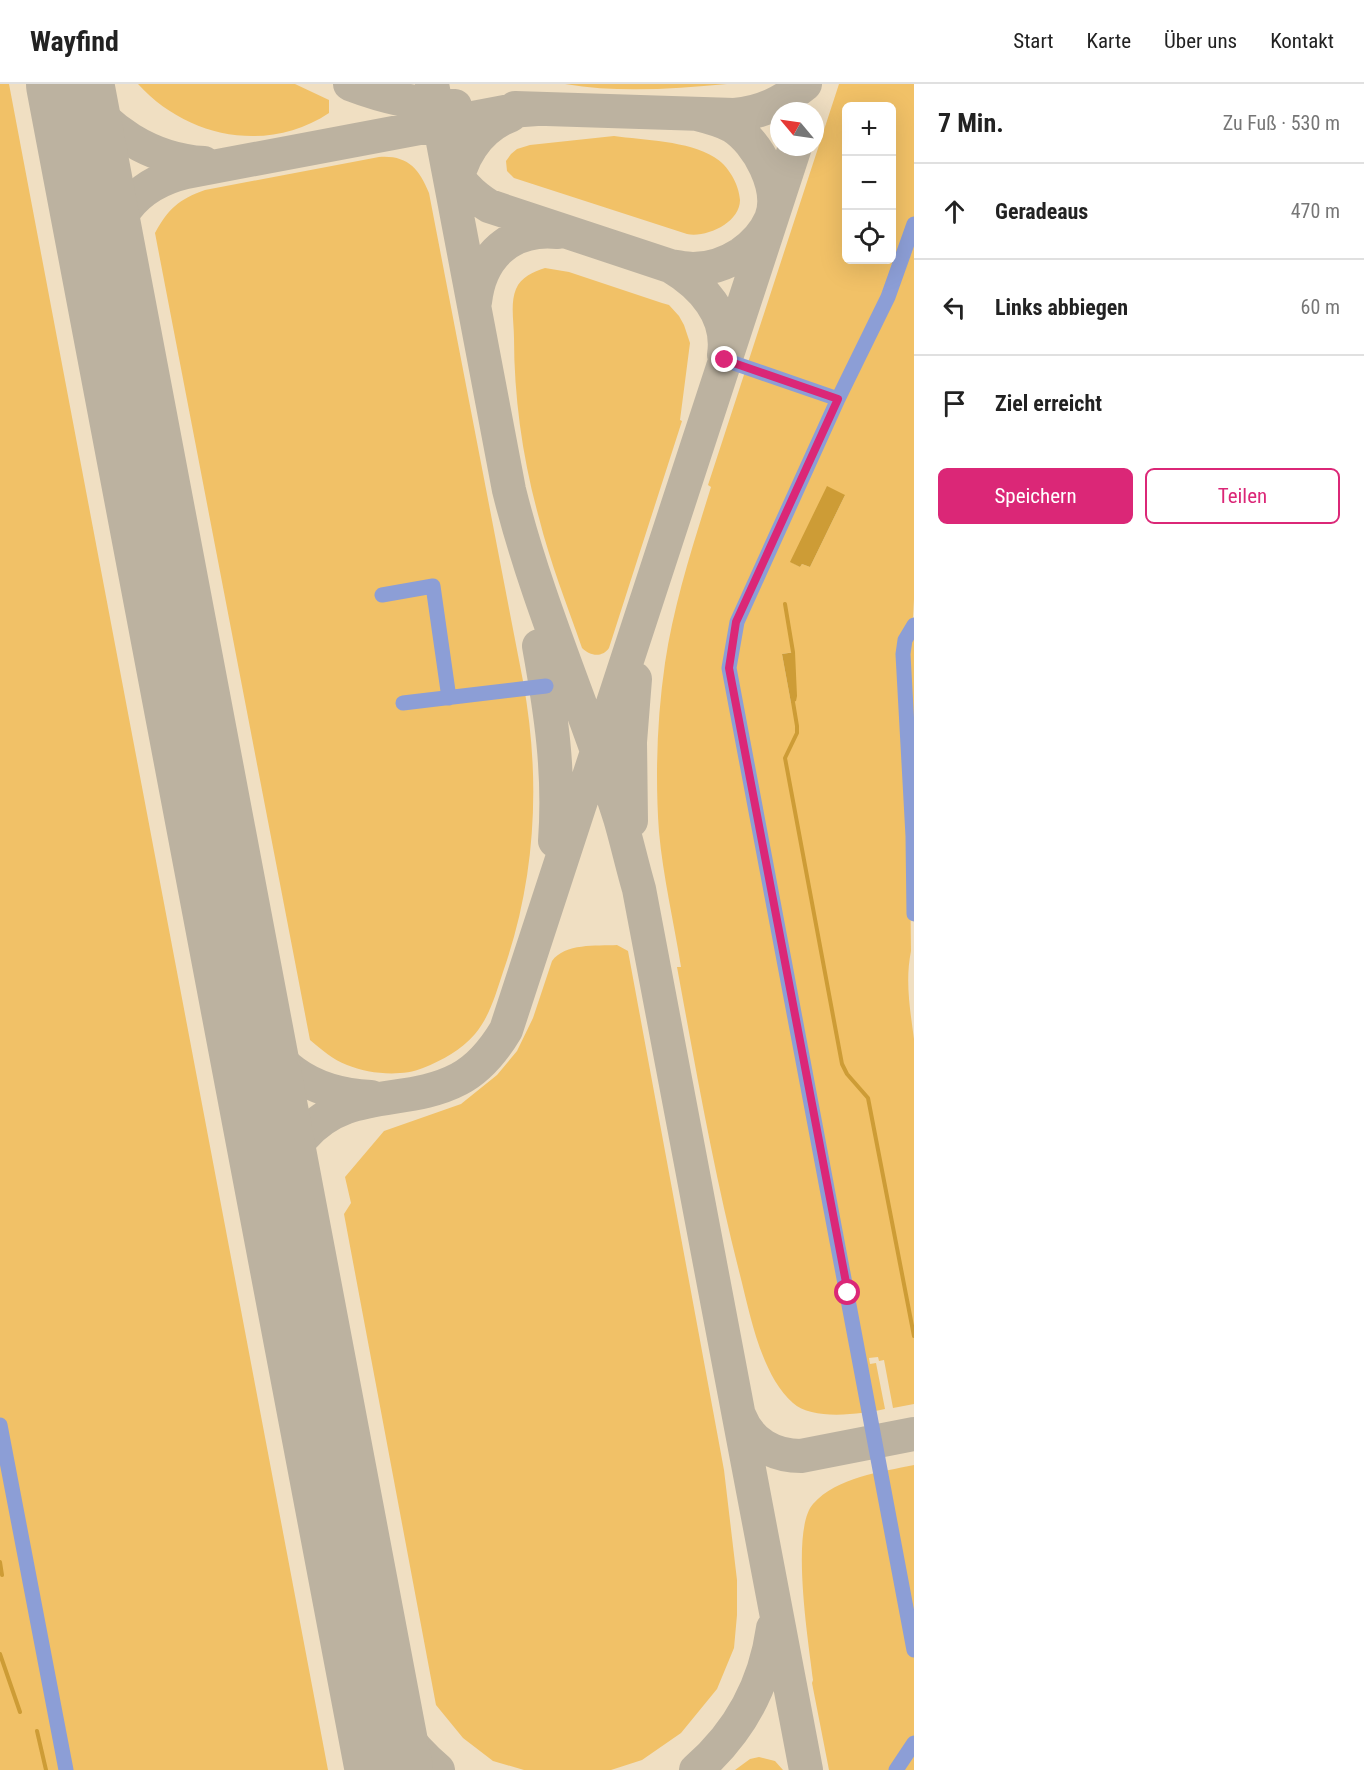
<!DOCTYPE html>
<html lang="de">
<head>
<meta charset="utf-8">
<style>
	:root { --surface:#fff; --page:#f2f2f2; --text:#222; --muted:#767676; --line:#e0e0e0; --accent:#db2777 }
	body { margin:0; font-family:"Roboto Condensed",sans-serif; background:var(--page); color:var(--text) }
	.controls { position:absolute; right:18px; top:18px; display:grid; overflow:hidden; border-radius:9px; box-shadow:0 6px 24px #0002 }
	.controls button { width:54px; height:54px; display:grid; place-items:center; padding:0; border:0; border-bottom:2px solid var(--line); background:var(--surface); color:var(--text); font:30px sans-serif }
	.compass { position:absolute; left:770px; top:18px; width:54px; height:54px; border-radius:50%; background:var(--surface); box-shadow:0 6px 24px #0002; rotate:299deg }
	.stop { position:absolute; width:18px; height:18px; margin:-14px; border:4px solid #db2777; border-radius:50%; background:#fff }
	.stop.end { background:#db2777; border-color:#fff; box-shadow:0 2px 6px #0008 }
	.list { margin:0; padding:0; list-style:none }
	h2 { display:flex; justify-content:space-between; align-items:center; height:78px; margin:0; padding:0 24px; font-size:26px }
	h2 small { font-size:20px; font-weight:400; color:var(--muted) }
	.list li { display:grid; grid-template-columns:39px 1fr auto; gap:18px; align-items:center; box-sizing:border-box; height:96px; padding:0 24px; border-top:2px solid var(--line) }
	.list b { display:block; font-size:22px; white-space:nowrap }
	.list em { font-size:20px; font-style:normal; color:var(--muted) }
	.actions { display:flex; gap:12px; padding:18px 24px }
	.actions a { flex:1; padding:14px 0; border:2px solid var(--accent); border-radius:9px; text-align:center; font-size:21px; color:var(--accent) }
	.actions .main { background:var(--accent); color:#fff }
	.icon { flex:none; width:33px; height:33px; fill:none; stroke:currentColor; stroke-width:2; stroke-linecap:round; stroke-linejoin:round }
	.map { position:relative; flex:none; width:914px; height:1686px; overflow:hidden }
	header { display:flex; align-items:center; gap:36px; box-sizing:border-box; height:84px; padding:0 30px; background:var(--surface); border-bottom:2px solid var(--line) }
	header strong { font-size:28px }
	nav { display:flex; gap:33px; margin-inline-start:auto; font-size:21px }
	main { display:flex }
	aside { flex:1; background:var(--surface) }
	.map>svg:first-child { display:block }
	.built { fill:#f0dfc2; fill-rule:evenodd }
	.green { fill:#f1c167; fill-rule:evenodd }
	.water { fill:#cd9c36 }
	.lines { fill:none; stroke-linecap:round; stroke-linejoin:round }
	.stream { stroke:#cd9c36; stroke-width:4 }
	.taxiway { stroke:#bcb2a0; stroke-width:34 }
	.runway { stroke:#bcb2a0; stroke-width:88 }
	.minor { stroke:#8c9ed6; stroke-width:15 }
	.route { stroke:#db2777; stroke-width:8 }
</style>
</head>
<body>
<header>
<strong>Wayfind</strong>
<nav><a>Start</a><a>Karte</a><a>Über uns</a><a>Kontakt</a></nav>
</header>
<main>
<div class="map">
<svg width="914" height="1686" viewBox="0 0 914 1686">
	<rect width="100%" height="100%" fill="#f8ebd5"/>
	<path class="built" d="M0,0H914V1686H13L0,1646ZM846,22H892V176H846ZM779,27H815V63H779Z"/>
	<path class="green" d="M0,0H9L328,1686H0Z
		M138,0H295L329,16V29C268,70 187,54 138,0Z
		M565,0H727C672,5 619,9 565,0Z
		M839,0H914V515L913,533L907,543L911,867C905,897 910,925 914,955V1320L893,1324L884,1276L879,1277L878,1273L869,1274L870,1280L876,1279L885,1325C862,1330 812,1337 793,1319C761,1291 750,1230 740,1191C714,1089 696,986 677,883H681C674,839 663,792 659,748C655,692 657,634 665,579C674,519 693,461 711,403L708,401ZM846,22H892V176H846ZM845,411L810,483L802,480L800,483L791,478ZM794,568H795L791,619L782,570Z
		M614,52C643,56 689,57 714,73C728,81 739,100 740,116C740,139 706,154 687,150L514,94L507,87L506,77L511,70L517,65L530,61Z
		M379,73C407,71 419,84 429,109L523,597C541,695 536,794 503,888C496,909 490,932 475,950C461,966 443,976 423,984C401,993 369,990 347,981C333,976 321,965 310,956L155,149C168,125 179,115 205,106Z
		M545,184L569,188L662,219L669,221L679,232L684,241L690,259L680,336L682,337L609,564C602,574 590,572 582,564C567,521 550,478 539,434C523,376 514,315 514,254C514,239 510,219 516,205C521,193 533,188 545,184Z
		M914,547V726L906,570Z
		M617,861L628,867L724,1386L737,1496V1531L734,1564L717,1605L681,1649L642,1676L611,1686H524L493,1677L463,1654L436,1621L344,1130L351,1119L345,1093L384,1047L461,1020L497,991L517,967L533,934L552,877C565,859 596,862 617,861Z
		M914,1381V1686H829L812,1599L813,1596C809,1561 790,1446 813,1420C837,1393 881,1388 914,1381Z
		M759,1673L775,1677L783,1686H735L750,1675Z"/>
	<path class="water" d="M827,402L845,411L810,483L802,480L800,483L790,478Z
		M795,568L797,612L796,617L791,619L782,570Z"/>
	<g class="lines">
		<path class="stream" d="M785,520L793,568
			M793,618L797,642V649L785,674L842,980L847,990L868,1014L914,1252
			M0,1478L2,1491
			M0,1570L20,1628
			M37,1647L46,1686"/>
		<path class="taxiway" d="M77,0C102,46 153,76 204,79
			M350,0C384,13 420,21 455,22
			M432,0L509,406C537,519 585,624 620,734C627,758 632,781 639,805L806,1686
			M515,24L734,31C762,29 783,18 805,0
			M449,78C458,98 471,111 489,122L670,182C678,183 686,185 693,185C710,185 727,179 741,170C754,161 765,149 771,135C783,105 758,58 732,42C721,36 709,33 697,30
			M455,110C458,76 477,44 511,31
			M670,182C702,201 730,231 724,271
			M106,191C108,137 132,101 186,88L510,27L537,25
			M475,218C480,172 511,143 558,148
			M539,562C551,629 560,689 555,757
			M631,737L630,658L635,595
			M245,924C272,981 307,1010 371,1013
			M283,1122C282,1098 287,1072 303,1053C347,1002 406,1023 459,995C480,984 494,966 506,946L795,63
			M740,1333C750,1359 774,1372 801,1372L914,1350
			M371,1591C388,1630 405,1658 438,1686
			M696,1686C740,1648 765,1602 773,1544"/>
		<path class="runway" d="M70,0L389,1686"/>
		<path class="minor" d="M914,140L888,213L838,315L737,538L729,584L914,1566
			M725,276L838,315
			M382,511L433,502L449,614
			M914,541L905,556L903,570L913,752L914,830
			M403,619L546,602
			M0,1341L66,1686
			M896,1686L914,1659"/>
	</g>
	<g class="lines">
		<path class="route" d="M725,276L838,315L736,538L729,584L848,1209"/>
	</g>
</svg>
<div class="controls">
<button>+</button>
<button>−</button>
<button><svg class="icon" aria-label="locate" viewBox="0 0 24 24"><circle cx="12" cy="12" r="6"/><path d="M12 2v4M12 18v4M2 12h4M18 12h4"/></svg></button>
</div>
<svg class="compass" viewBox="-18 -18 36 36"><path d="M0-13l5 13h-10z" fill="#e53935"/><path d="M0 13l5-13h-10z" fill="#767676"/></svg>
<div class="stop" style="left:848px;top:1209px"></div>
<div class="stop end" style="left:725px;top:276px"></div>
</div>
<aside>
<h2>7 Min.<small>Zu Fuß · 530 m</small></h2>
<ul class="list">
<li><svg class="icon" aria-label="ahead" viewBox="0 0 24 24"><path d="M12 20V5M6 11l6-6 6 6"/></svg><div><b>Geradeaus</b></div><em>470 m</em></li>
<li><svg class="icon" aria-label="left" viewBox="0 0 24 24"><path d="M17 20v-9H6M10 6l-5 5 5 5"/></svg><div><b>Links abbiegen</b></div><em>60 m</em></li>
<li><svg class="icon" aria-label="arrive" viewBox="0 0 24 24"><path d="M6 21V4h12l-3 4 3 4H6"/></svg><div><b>Ziel erreicht</b></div></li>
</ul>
<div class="actions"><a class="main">Speichern</a><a>Teilen</a></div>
</aside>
</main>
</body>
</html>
